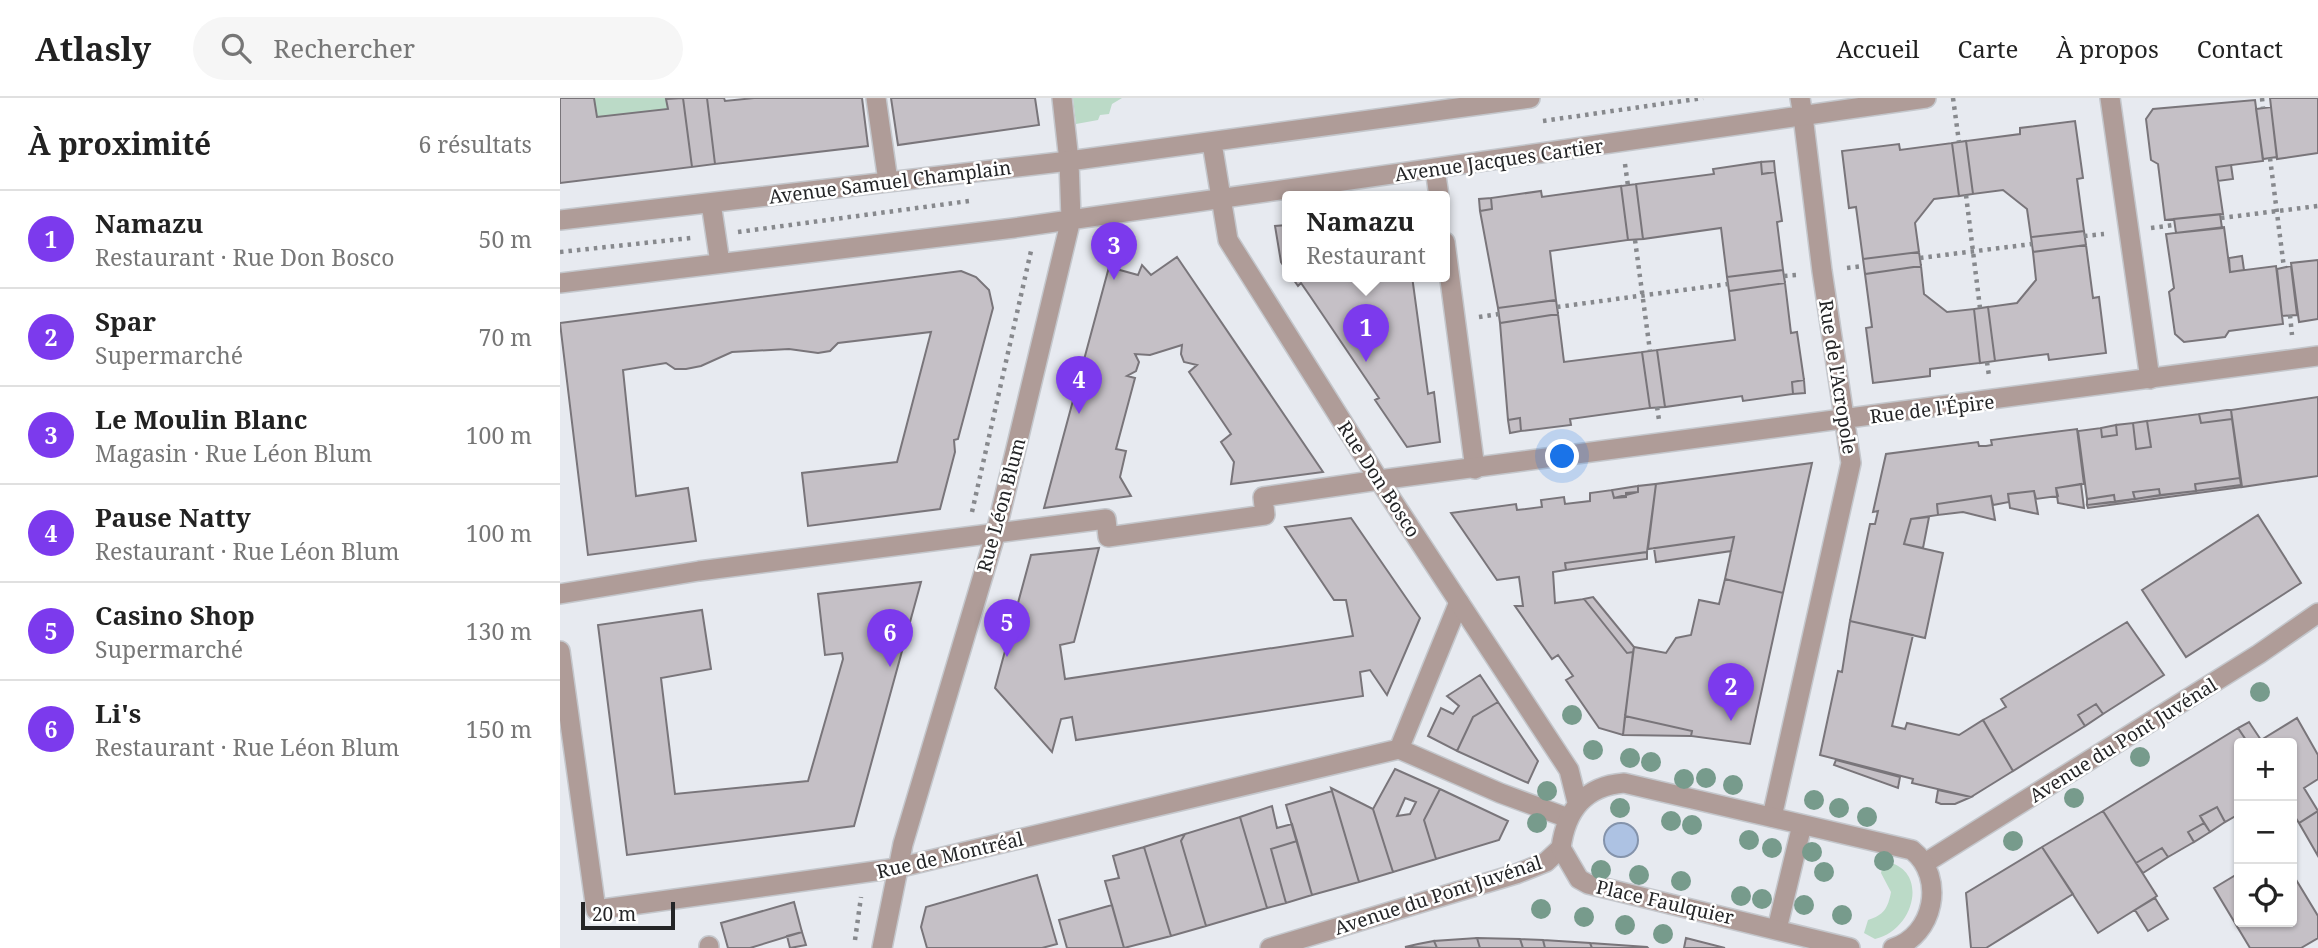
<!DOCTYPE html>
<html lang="fr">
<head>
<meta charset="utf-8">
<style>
	:root { --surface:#fff; --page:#f6f6f6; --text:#222; --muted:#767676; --line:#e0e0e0; --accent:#7c3aed }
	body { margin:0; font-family:"Noto Serif",serif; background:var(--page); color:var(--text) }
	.controls { position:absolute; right:21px; bottom:21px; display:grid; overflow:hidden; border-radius:7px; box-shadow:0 2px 5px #0004 }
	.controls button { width:63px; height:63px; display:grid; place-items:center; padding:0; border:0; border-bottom:2px solid var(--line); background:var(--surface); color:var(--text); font:35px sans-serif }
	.scale { position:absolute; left:21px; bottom:18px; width:94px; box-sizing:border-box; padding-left:7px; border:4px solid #242527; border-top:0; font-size:19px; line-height:24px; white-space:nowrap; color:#242527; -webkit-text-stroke:5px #fff; paint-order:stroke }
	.you { position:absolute; left:1003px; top:359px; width:24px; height:24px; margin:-18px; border:5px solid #fff; border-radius:50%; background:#1a73e8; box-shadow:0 0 0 10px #1a73e833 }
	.badge { display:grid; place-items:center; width:46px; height:46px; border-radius:50%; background:var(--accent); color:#fff; font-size:23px; font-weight:700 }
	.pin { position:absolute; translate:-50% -58px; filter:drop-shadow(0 2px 4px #0008) }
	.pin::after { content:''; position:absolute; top:37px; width:24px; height:21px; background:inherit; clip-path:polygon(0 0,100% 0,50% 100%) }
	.popup { position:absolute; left:722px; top:93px; width:168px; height:91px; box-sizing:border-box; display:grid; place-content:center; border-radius:7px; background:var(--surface); filter:drop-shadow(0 2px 5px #0005); font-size:23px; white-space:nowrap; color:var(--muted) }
	.popup b { font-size:26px; color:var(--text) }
	.popup::after { content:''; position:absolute; left:50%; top:100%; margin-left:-14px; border:14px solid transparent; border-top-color:var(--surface) }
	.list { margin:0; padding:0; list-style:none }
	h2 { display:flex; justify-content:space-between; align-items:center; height:91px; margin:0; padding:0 28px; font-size:30px }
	h2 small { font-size:23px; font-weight:400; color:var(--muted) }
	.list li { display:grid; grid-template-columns:46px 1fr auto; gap:21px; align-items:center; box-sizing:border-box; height:98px; padding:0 28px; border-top:2px solid var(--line) }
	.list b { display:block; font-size:26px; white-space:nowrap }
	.list p { margin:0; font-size:23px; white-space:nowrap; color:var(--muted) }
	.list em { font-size:23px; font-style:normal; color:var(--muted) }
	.icon { flex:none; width:38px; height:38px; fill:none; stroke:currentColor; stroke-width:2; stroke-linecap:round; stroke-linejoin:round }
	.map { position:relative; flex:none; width:1758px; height:850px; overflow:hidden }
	header { display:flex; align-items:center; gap:42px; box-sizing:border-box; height:98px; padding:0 35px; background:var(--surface); border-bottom:2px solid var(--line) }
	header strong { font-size:33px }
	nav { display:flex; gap:38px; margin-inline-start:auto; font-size:24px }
	.search { width:490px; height:63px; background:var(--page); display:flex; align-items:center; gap:18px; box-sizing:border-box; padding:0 24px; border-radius:38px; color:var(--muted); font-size:26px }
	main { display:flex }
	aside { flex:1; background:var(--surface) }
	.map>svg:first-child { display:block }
	.green { fill:#bbdac7 }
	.water { fill:#adc2e3; stroke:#8493ab; stroke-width:2 }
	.building { fill:#c5c0c6; stroke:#79757a; stroke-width:2; fill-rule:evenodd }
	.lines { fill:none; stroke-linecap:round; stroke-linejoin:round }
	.pedestrian-casing { stroke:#c4c7cc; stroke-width:22 }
	.minor-casing { stroke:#c4c7cc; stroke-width:22 }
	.tertiary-casing { stroke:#c4c7cc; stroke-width:22 }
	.path { stroke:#87898d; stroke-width:4.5; stroke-dasharray:3.5 5; stroke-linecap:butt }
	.pedestrian { stroke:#af9c98; stroke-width:19 }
	.minor { stroke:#af9c98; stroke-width:19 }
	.tertiary { stroke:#af9c98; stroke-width:19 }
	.tree { fill:#779b8c }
	.labels { text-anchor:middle; stroke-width:5; stroke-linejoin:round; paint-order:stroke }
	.street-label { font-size:19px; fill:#242527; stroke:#fff }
</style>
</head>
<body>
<header>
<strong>Atlasly</strong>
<div class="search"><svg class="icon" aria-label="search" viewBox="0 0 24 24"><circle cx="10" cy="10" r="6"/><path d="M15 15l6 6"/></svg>Rechercher</div>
<nav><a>Accueil</a><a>Carte</a><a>À propos</a><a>Contact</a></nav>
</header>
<main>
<aside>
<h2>À proximité<small>6 résultats</small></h2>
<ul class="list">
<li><span class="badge">1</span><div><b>Namazu</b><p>Restaurant · Rue Don Bosco</p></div><em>50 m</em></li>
<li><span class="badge">2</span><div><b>Spar</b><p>Supermarché</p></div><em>70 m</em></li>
<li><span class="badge">3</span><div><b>Le Moulin Blanc</b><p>Magasin · Rue Léon Blum</p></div><em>100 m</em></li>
<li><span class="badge">4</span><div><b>Pause Natty</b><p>Restaurant · Rue Léon Blum</p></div><em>100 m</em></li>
<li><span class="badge">5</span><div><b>Casino Shop</b><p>Supermarché</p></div><em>130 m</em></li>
<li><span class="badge">6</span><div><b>Li's</b><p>Restaurant · Rue Léon Blum</p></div><em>150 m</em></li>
</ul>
</aside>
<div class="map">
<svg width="1758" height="850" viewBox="0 0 1758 850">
	<rect width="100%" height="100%" fill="#e7eaf0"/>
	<path class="green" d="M34,0H114L106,1L108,11L37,19Z
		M513,0H562L552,6L549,16L540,17L538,22L516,26Z
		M1327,764C1369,772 1355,832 1315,841L1304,835L1308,822C1324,817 1328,810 1331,794L1321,775L1323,766Z"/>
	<path class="water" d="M1044 742a17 17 0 1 1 34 0a17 17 0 1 1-34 0Z"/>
	<path class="building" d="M0,0H34L37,19L108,11L106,1L123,0L132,69L0,85Z
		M123,0H147L155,66L132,69Z
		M147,0H164L165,3L194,0H302L308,48L155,66Z
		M331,0H475L479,27L338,47Z
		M1710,0H1758V55L1717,61Z
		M1695,2L1703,63L1656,69L1663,116L1605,122L1598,66L1591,62L1586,21L1593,11Z
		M1711,9L1717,59L1703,61L1696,11Z
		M1515,23L1523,80L1517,81L1524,133L1471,139L1467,111L1443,92L1413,96L1406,43L1460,36V30Z
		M1406,43L1413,96L1399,98L1392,45Z
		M1392,45L1399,98L1374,101L1355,125L1359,154L1303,161L1296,109L1289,110L1282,53L1339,46L1340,52Z
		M1214,63L1215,74L1202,76L1201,64Z
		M1201,64L1202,76L1215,74L1222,123L1217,124L1223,172L1167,179L1161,130L1083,141L1076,86L1154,76L1153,71Z
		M1671,67L1673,81L1658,83L1656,69Z
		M1076,86L1083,141L1068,142L1061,88Z
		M1061,88L1068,142L990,153L996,202L938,210L920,113L932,111L931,100L981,93L982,99Z
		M931,100L932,111L920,113L919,101Z
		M1660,116L1662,130L1616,135L1614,121Z
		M727,127V173L721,164L715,128Z
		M1664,129L1670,174L1716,168L1723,226L1669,233L1665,239L1624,244L1615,236L1609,194L1614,190L1606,136Z
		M1524,133L1526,147L1473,154L1471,139Z
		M1526,147L1533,200L1539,199L1546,255L1489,262L1488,256L1435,263L1428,209L1457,205L1476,182L1473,154Z
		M1359,154L1361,168L1305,176L1303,161Z
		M1682,158L1684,172L1670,174L1669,160Z
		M617,159L763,374L671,386L674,364L661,344L671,336L629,274L637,267L624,264L621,256L622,247L590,257L575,256L579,264L576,273L567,278L575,280L556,351L566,353L560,379L571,398L484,410L549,169L578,177L582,167L591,177Z
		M1758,162V221L1739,224L1731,165Z
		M1361,168L1364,196L1387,214L1414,211L1420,265L1370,271V278L1313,285L1306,230L1312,229L1305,176Z
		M1731,168L1737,217L1722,218L1717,171Z
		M1223,172L1225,185L1169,193L1167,179Z
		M401,173L416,179L429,192L433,210L398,341L394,342L395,354L380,411L248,428L242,375L337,364L371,234L278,245L270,253L258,255L229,251L172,254L141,268L126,271H115L106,265L63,272L76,398L128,390L136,443L28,457L0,225Z
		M731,178H852L868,296L874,294L880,344L847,349L815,302L819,300L750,198L741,185L738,188Z
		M1225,185L1231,235L1237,234L1244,282L1232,284L1233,296L1183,303L1182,298L1105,309L1097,252L1175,242L1169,193Z
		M996,202L998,216L940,225L938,210Z
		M1428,209L1435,263L1420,265L1414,211Z
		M998,216L1004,264L1082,254L1090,310L1010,321L1011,327L961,333L960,320L948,322L940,225Z
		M1097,252L1105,309L1090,310L1082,254Z
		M1244,282L1245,295L1233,296L1232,284Z
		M1758,299V378L1682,389L1671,312Z
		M1667,312H1671L1672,321L1641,325L1639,316Z
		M1639,316L1641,325L1672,321L1680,380L1635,386L1636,393L1600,397L1599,391L1573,394L1575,401L1555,404L1554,397L1527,401L1518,333L1541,330L1542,339L1557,337L1556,327L1573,325L1576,351L1591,349L1587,323Z
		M960,320L961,333L950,335L948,322Z
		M1587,323L1591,349L1576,351L1573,325Z
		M1556,327L1557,337L1542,339L1541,330Z
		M1517,331L1524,386L1496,390L1498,398L1476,401L1474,393L1448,396L1449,404L1433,407L1431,398L1377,406L1378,417L1351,421L1344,446L1383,455L1365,540L1290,523L1310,426H1315L1318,413L1313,414L1326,356L1418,344L1419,348H1426L1432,347L1431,342Z
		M1252,365L1223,495L1165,481L1174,439L1088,451L1096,386Z
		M1680,380L1681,387L1636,393L1635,386Z
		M1096,386L1087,454L1005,465L1006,472L993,474L995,505L1024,501L1067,555L1073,554L1063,637L1039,630L1006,582L1013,578L998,557L992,561L955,508H963L959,479L937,482L891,415L956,406L957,412L982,409L981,402L1004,399L1005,406L1030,403V395L1052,392L1054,400L1066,399V395L1078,394V388Z
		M1521,386L1524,410L1498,405L1496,390Z
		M1681,387L1682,389L1528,410L1527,407Z
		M1078,388V394L1054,400L1052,392Z
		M1599,391L1600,397L1575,401L1573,394Z
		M1474,393L1478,416L1450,410L1448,396Z
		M1554,397L1555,404L1527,407V401Z
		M1431,398L1435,422L1403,414L1378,417L1377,406Z
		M1698,417L1741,485L1626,559L1582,492Z
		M1369,419L1363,450L1344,446L1351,421Z
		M791,420L860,520L827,597L810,572L800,574L803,598L516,642L512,619L501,621L492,654L435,590L471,457L539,450L514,544L500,547L505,581L793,538L786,502H774L725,429Z
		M1174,439L1171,453L1096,464L1094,450Z
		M1087,454V461L1006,472L1005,465Z
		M1165,481L1223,495L1190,646L1131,638L1132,633L1065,618L1074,549L1106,555L1116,540L1131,537L1139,502L1159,506Z
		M361,484L294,728L67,757L38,527L142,512L151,571L101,580L115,696L248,683L283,561L282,555L265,557L258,496Z
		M1033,499L1074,549L1073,554L1067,555L1024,501Z
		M1290,523L1353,537L1332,628L1345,631L1347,625L1399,637L1423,622L1453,673L1411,699L1352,685L1353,681L1260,657L1278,573L1282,574Z
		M1567,524L1604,577L1543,616L1536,606L1518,617L1525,628L1453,673L1423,622L1446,609L1441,601Z
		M920,577L938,604L913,619L897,653L868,638L881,610L893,616L899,608L887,598Z
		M938,604L978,663L968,685L897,653L913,619Z
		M1536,606L1543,616L1525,628L1518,617Z
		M1065,618L1132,633L1131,638L1063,637Z
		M1737,620L1758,657V681L1744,690L1758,713L1739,725L1732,714V645H1688L1678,630L1689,624L1701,642Z
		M1678,630L1688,645H1679V716L1665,724L1657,709L1640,718L1644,725L1628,734L1634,744L1608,759L1602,750L1576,765L1543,713Z
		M1276,662L1340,679L1338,690L1274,667Z
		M835,671L880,691L864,722L876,761L833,774L813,711ZM845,700L856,704L850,716L837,718Z
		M771,690L813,711L833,774L799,784Z
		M880,691L948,723L939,742L876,761L864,722Z
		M1378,692L1411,699L1395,706H1381L1376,704Z
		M772,693L799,784L752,797L726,707Z
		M712,708L717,730L732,726L737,743L711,751L726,805L707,810L680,719Z
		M1657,709L1665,724L1650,734L1640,718Z
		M1543,713L1597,798L1538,835L1482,749Z
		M1758,713V758L1739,725Z
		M680,719L707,810L646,828L621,743L625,736Z
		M1644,725L1650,734L1634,744L1628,734Z
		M625,736L621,743L646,828L611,838L584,749Z
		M737,743L752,797L726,805L711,751Z
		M584,749L611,838L564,850L545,783L559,780L553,758Z
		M1482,749L1513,796L1426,850H1411L1406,795Z
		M1602,750L1608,759L1583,775L1576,765Z
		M1679,775V824H1732V775L1758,818V840L1741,850H1690L1654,790Z
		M477,777L497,846L482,850H367L361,829L366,809Z
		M1595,800L1608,821L1588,833L1575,812Z
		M234,804L242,834L190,850H168L161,825Z
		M552,807L564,850H507L499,822Z
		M242,834L246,847L230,850L227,838Z
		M917,840L920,850H877L874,843Z
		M917,840L960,841L963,850H920Z
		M1126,840L1165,850H1124Z
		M960,841L983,842L985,850H963Z
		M983,842L1030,845L1032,850H985Z
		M874,843L877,850L845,849L858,846Z
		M1030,845L1087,849L1088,850H1032Z"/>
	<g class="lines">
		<defs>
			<path id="pedestrian" d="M316,0L328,83
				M1550,0L1590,281
				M875,71L879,98
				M885,144L915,371
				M0,496L139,473L546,421L548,439L705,417L703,399L819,382
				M1217,831L1242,727"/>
			<path id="minor" d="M502,0L509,63
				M819,382L1758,258
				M0,553L36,812L337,770L839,651
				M839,651L940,695L1008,720
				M839,651L899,504
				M1212,719L1291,365L1262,173L1243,18
				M1365,765L1699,556L1758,515
				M149,848V850
				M710,850L956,776L986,764L1001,750"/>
			<path id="tertiary" d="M1240,0L1243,18
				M652,45L668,142L819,382L1009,672L1017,704
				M151,105L160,165
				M0,122L509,63L970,0
				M0,185L454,130L1366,0
				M322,850L343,746L436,434L511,121L509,63
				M1290,850L1028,786L1019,781L1001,750C1006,712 1025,688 1064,685L1352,752C1386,779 1374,838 1333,850"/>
		</defs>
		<use href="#pedestrian" class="pedestrian-casing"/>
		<use href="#minor" class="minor-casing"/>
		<use href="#tertiary" class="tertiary-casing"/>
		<path class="path" d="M1393,0L1399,44
			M1702,0L1703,10
			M983,23L1143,0
			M1710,60L1724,170
			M1065,66L1068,88
			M1406,97L1420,210
			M1661,120L1758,108
			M1591,130L1614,127
			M178,134L409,103
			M1524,138L1544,136
			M1075,142L1090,253
			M0,154L131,140
			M1360,160L1472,146
			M1287,170L1304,168
			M1224,178L1237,177
			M997,209L1168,186
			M1730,217L1732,237
			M919,219L939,216
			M1427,264L1429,278
			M1097,309L1099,322
			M412,414L471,153
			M295,842L301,799"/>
		<use href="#pedestrian" class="pedestrian"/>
		<use href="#minor" class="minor"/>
		<use href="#tertiary" class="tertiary"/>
	</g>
	<g class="tree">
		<circle cx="1700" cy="594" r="10"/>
		<circle cx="1012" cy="617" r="10"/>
		<circle cx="1033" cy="652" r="10"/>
		<circle cx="1580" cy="659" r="10"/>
		<circle cx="1070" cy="660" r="10"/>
		<circle cx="1091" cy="664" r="10"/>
		<circle cx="1146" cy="680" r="10"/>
		<circle cx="1124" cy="681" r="10"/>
		<circle cx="1173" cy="687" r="10"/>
		<circle cx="987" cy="693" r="10"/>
		<circle cx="1514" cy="700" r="10"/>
		<circle cx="1254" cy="702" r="10"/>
		<circle cx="1060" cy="710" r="10"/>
		<circle cx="1279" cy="710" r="10"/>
		<circle cx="1307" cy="719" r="10"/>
		<circle cx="1111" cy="723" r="10"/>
		<circle cx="977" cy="725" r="10"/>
		<circle cx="1132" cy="727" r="10"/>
		<circle cx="1189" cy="742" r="10"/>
		<circle cx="1453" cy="743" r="10"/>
		<circle cx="1212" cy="750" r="10"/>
		<circle cx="1252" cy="754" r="10"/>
		<circle cx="1324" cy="763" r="10"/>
		<circle cx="1041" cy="772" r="10"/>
		<circle cx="1264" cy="774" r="10"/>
		<circle cx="1079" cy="777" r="10"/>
		<circle cx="1121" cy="783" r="10"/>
		<circle cx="1181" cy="798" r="10"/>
		<circle cx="1202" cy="801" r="10"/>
		<circle cx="1244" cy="807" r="10"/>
		<circle cx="981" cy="811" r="10"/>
		<circle cx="1282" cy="817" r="10"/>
		<circle cx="1024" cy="819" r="10"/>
		<circle cx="1065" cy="827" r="10"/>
		<circle cx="1103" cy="836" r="10"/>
	</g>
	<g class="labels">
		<g class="street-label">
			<text transform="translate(939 62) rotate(-8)" y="7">Avenue Jacques Cartier</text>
			<text transform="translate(330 84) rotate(-7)" y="7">Avenue Samuel Champlain</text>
			<text transform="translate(1278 279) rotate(81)" y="7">Rue de l'Acropole</text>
			<text transform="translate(1372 311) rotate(-7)" y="7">Rue de l'Épire</text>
			<text transform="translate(819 381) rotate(57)" y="7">Rue Don Bosco</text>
			<text transform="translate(441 407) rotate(-75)" y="7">Rue Léon Blum</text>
			<text transform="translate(1563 642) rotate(-32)" y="7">Avenue du Pont Juvénal</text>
			<text transform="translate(390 757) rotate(-13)" y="7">Rue de Montréal</text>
			<text transform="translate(878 797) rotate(-18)" y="7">Avenue du Pont Juvénal</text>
			<text transform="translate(1105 804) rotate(13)" y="7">Place Faulquier</text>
		</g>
	</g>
</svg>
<div class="controls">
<button>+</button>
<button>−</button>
<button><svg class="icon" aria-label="locate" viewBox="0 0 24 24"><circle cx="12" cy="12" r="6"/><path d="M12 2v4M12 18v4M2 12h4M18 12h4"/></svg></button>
</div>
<div class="scale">20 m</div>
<div class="you"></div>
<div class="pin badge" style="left:806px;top:264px">1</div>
<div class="popup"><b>Namazu</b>Restaurant</div>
<div class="pin badge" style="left:1171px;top:623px">2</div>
<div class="pin badge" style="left:554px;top:182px">3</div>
<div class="pin badge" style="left:519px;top:316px">4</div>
<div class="pin badge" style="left:447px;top:559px">5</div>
<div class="pin badge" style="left:330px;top:569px">6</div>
</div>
</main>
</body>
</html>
